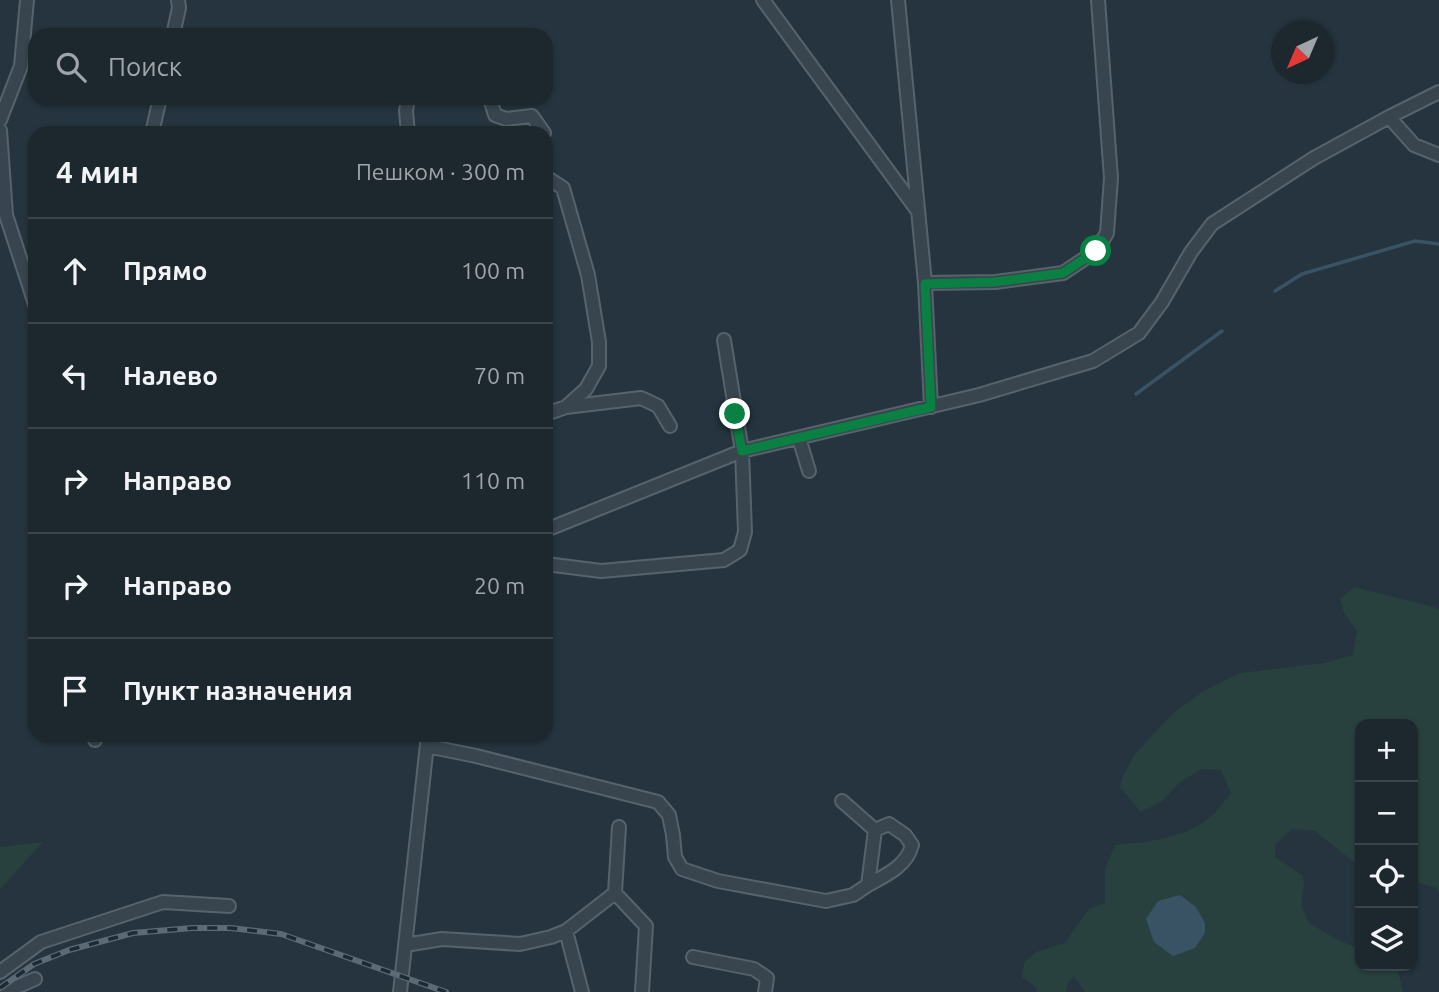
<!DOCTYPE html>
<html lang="ru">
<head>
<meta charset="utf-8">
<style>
	:root { --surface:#1c272e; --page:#252f36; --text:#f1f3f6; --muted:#a0a5aa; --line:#3a444a }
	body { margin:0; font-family:Ubuntu,sans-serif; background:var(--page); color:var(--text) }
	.controls { position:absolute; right:21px; bottom:21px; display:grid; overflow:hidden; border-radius:14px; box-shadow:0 2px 5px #0004 }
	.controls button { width:63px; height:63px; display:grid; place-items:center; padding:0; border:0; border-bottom:2px solid var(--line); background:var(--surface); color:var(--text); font:35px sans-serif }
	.compass { position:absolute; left:1271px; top:21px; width:63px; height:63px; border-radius:50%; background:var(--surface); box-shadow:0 2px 5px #0004; rotate:224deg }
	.stop { position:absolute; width:21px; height:21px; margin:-16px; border:5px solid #0b8043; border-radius:50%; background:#fff }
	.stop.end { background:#0b8043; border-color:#fff; box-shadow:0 2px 7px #0008 }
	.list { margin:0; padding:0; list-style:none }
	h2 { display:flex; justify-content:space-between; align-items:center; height:91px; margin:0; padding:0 28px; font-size:30px }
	h2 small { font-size:23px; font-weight:400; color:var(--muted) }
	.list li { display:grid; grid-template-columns:46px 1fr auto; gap:21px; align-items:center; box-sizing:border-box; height:105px; padding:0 28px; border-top:2px solid var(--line) }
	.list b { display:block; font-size:26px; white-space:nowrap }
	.list em { font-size:23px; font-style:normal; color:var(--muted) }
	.icon { flex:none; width:38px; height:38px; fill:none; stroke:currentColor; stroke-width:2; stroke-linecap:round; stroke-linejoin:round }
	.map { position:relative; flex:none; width:1439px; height:992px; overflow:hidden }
	.search { position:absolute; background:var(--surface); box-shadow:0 2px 5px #0004; left:28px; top:28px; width:525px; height:77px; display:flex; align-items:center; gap:18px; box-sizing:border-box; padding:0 24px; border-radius:21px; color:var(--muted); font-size:26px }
	.panel { position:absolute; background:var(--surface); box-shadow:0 2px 5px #0004; left:28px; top:126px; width:525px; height:616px; border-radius:21px }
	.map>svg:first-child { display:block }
	.green { fill:#28413f }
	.water { fill:#395365 }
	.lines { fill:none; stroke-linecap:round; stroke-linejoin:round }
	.stream { stroke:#395365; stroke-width:3.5 }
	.minor-casing { stroke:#57636c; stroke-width:16 }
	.minor { stroke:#39454e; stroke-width:12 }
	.rail-casing { stroke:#5b6a75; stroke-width:6 }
	.rail { stroke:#1e2a33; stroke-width:3.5; stroke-dasharray:10; stroke-linecap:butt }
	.route { stroke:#0b8043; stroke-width:9 }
</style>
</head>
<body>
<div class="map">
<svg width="1439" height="992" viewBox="0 0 1439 992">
	<rect width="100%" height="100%" fill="#25343e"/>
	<path class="green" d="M1354,587L1434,607L1439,610V893L1436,888L1413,881V724H1360V867L1315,831L1292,829L1275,845V857L1302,875L1304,884L1301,905L1309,923L1338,940L1360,949V966H1391L1398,970L1403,992H1085L1074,976L1068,982L1066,992H1036L1037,988L1022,977L1024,962L1036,952L1065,943L1089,909L1105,903V869L1115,845C1148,842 1182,839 1209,818C1217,812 1224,801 1231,793L1221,770L1202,769L1179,783L1161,802L1141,812L1120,787L1123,776L1135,754L1172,714L1204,691L1240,673L1324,663L1353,655L1357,631L1344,613L1340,599Z
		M43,842L0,889V847Z"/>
	<path class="water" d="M1180,895L1196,907L1205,923V933L1195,948L1173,956L1154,942L1146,919L1158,901Z"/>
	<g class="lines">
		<path class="stream" d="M1275,291L1302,274L1415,241L1439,244
			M1136,394L1222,331"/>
		<defs>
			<path id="minor" d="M763,0L917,210
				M898,0L925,283L931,407
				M173,35L179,8L178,0
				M408,98L406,111L408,133
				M490,98L495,115L506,119L532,116L544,133
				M1389,117L1414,145L1439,155
				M0,120L21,66L27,0
				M0,130L6,215L35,304
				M152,133L160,98
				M546,177L563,188L588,275L599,342V366L586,389L566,407
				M925,283L995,282L1063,273L1096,251L1107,233L1111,178L1098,0
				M546,414L566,407L641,398L658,406L670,426
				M799,438L809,471
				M546,530L742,451L979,395L1093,361L1139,333L1162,302L1191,252L1212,224L1314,158L1389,117L1439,92
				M546,564L601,571L724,560L740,550L745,532L742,451L724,340
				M95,740L96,735
				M427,746L476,756L658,802L669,815L673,835L675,857L682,869L718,881L826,901L853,895L868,885L875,830L842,801
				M868,885C886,875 907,866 912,845L905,835L889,824L875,830
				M615,893L646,926L642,992
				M566,931L582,992
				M405,945L442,939L520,944L551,937L566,931L615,893L619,827
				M693,957L754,969L767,978L765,992
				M0,972L41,942L163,902L229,906
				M5,992L35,979
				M400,992L428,735"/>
		</defs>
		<use href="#minor" class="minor-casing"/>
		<use href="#minor" class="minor"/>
		<defs>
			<path id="rail" d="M0,988L34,964L69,950L133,933L192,928H231L281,934L446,992"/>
		</defs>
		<use href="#rail" class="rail-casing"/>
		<use href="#rail" class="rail"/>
	</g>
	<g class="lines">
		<path class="route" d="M735,414L742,451L931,407L925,284L995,282L1063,273L1096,251"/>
	</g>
</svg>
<div class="controls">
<button>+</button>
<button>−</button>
<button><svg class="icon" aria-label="locate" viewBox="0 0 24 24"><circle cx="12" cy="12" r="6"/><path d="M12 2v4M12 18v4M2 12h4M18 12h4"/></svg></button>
<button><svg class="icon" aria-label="layers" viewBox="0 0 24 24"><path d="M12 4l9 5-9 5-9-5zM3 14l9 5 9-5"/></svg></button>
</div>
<svg class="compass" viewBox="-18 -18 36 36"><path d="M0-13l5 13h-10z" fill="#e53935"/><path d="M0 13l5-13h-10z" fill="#a0a5aa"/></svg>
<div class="stop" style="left:1096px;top:251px"></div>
<div class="stop end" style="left:735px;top:414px"></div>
<div class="search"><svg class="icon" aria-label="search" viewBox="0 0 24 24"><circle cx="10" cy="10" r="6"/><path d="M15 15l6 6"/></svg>Поиск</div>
<section class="panel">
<h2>4 мин<small>Пешком · 300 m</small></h2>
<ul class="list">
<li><svg class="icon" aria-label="ahead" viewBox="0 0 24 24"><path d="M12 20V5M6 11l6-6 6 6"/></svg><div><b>Прямо</b></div><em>100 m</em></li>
<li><svg class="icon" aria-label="left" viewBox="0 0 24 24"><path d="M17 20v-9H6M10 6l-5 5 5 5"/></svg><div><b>Налево</b></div><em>70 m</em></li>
<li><svg class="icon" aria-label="right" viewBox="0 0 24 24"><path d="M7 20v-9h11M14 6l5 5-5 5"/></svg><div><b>Направо</b></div><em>110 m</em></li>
<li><svg class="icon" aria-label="right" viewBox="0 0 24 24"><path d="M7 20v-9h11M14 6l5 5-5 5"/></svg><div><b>Направо</b></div><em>20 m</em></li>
<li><svg class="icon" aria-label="arrive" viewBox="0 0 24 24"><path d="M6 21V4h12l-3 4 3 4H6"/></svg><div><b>Пункт назначения</b></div></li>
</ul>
</section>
</div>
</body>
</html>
